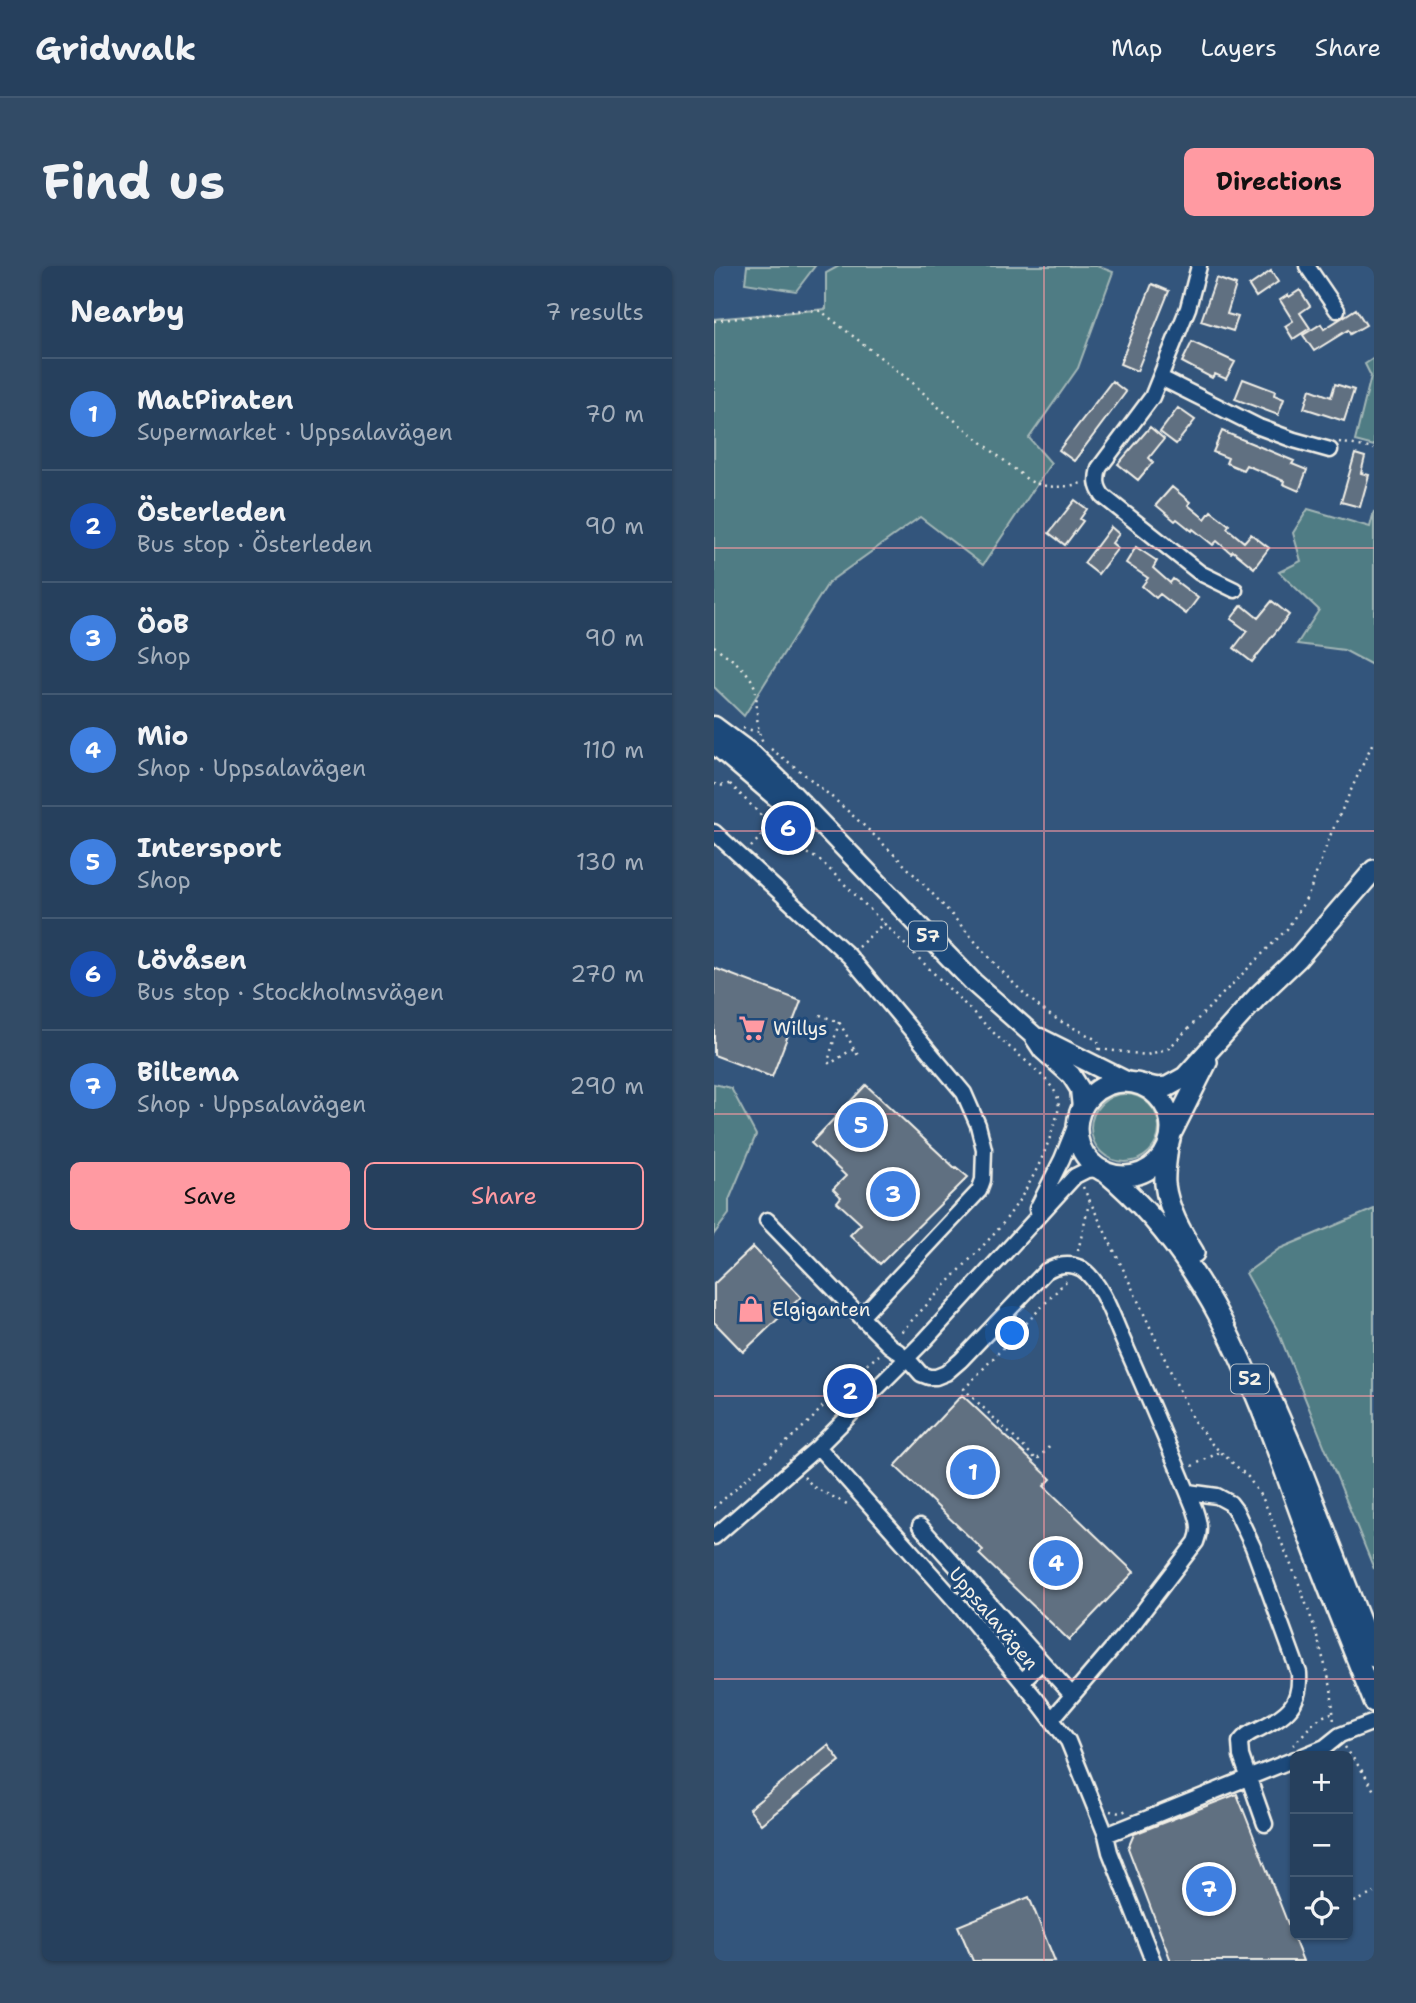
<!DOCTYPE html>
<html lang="en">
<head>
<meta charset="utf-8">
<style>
	:root { --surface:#26405d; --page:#324b66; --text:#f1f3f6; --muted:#a4afbc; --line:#425972; --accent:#ff9aa2 }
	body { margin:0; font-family:"Shantell Sans",sans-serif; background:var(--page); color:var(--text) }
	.controls { position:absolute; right:21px; bottom:21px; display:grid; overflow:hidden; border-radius:10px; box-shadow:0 2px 5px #0004 }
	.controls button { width:63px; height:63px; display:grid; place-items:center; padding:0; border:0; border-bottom:2px solid var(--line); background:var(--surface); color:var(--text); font:35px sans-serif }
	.you { position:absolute; left:299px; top:1068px; width:24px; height:24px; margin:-18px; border:5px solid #fff; border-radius:50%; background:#1a73e8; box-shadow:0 0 0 10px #1a73e833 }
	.badge { display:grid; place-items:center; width:46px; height:46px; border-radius:50%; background:var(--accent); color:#fff; font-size:23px; font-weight:700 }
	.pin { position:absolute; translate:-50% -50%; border:4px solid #fff; box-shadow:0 2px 7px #0006 }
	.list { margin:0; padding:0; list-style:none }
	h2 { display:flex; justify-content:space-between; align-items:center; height:91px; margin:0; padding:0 28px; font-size:30px }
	h2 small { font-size:23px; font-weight:400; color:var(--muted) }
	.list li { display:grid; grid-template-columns:46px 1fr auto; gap:21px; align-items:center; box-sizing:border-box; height:112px; padding:0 28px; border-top:2px solid var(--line) }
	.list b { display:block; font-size:26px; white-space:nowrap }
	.list p { margin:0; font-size:23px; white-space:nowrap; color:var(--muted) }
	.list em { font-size:23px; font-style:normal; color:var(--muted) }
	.actions { display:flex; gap:14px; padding:21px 28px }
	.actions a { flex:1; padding:16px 0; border:2px solid var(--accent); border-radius:10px; text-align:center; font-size:24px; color:var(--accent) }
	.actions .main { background:var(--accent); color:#111 }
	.icon { flex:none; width:38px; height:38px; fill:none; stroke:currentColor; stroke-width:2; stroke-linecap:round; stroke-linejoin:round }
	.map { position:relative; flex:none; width:660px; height:1695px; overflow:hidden; border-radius:10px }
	header { display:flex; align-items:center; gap:42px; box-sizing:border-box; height:98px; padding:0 35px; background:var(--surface); border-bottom:2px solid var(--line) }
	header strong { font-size:33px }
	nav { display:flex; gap:38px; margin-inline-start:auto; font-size:24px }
	.intro { display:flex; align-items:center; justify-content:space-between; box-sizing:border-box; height:168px; padding:0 42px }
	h1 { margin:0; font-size:49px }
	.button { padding:18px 32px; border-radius:10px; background:var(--accent); color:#111; font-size:24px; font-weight:700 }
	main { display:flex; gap:42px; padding:0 42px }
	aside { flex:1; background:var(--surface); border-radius:10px; box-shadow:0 2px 5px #0004 }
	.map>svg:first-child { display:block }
	.green { fill:#507c84; stroke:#a2b6b6; stroke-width:2 }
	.building { fill:#616f81; stroke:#f4f1e8; stroke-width:2 }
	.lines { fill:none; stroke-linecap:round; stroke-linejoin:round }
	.minor-casing { stroke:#f4f1e8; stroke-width:19 }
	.major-casing { stroke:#f4f1e8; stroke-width:23 }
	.highway-casing { stroke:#f4f1e8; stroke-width:24 }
	.path { stroke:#f4f1e8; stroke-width:2.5; stroke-dasharray:2 5; stroke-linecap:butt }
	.minor { stroke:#1f4a7a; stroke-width:14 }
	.major { stroke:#1f4a7a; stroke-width:18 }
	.highway { stroke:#1f4a7a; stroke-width:19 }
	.grid { fill:none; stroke:#ff9aa2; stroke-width:2; stroke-opacity:0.55 }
	.labels { text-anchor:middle; stroke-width:6; stroke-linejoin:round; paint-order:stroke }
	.shield { fill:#1f4a7a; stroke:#b4bfc7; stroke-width:2 }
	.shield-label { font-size:18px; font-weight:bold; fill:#f4f1e8 }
	.poi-label { font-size:19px; fill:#f4f1e8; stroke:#1f4a7a; text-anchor:start }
	.street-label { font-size:19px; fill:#f4f1e8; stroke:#1f4a7a }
</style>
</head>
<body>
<header>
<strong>Gridwalk</strong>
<nav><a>Map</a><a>Layers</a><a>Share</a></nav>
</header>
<div class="intro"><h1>Find us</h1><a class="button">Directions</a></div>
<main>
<aside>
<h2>Nearby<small>7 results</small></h2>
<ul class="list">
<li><span class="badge" style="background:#3f7fe0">1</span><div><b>MatPiraten</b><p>Supermarket · Uppsalavägen</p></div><em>70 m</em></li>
<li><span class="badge" style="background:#1a4fb4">2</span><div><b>Österleden</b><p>Bus stop · Österleden</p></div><em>90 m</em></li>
<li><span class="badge" style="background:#3f7fe0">3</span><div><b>ÖoB</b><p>Shop</p></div><em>90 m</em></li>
<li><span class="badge" style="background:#3f7fe0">4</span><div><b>Mio</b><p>Shop · Uppsalavägen</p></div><em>110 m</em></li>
<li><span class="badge" style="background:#3f7fe0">5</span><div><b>Intersport</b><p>Shop</p></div><em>130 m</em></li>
<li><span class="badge" style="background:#1a4fb4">6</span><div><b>Lövåsen</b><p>Bus stop · Stockholmsvägen</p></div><em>270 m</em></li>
<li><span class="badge" style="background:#3f7fe0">7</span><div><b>Biltema</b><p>Shop · Uppsalavägen</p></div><em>290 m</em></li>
</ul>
<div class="actions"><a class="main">Save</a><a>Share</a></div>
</aside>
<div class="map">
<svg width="660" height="1695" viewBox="0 0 660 1695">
	<rect width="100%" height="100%" fill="#33557c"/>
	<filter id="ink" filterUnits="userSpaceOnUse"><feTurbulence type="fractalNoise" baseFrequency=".0143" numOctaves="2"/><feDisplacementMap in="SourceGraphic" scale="14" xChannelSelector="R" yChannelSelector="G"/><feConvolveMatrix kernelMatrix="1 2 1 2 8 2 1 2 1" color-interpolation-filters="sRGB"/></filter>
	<g filter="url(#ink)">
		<path class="green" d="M33,0H101L82,25L31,17Z
			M125,0H383L399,6L364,102L315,172L337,197L269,299L206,251L115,316L30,450L0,421V53L112,43V7Z
			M660,92V180L641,175L657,110L651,98Z
			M594,243L656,261L660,245V400L630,384L583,378L605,344L565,306L587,295L579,267Z
			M0,818L17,822L42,869L15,934V948L0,968Z
			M377 862a34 34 0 1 1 68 0a34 34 0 1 1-68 0Z
			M660,943V1303L563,1063L532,1007L565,983Z"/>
		<path class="building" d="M557,5L564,16L542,31L535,20Z
			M502,12L522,19L513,48L524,51L519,65L487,55Z
			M438,18L455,25L423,105L406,98Z
			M586,24L596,40L586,47L596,62L579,73L571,60L579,55L566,34L574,29L575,31Z
			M642,43L652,59L636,68L634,64L600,85L589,69L607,58L610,63Z
			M478,76L521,96L512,113L501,108L498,112L468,96Z
			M529,113L561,125L560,129L570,133L564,149L521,133Z
			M398,115L412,126L360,195L345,184Z
			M621,118L640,124L630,155L590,142L596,123L617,131Z
			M464,142L481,154L462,178L446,166Z
			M436,161L450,173L435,192L439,196L424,214L404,198Z
			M508,165L580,195L578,198L593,204L585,225L569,218L570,215L532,199L529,204L512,197L514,192L499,186Z
			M641,188L651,191L647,207L655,209L646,241L627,236Z
			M458,221L476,236L474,239L491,253L497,245L515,259L513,262L530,276L537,268L555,282L540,302L519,285L517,287L503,275L499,279L479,263L478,265L463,253L461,255L442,239Z
			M361,234L373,243L366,253L369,255L351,279L335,267Z
			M397,261L405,268L398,277L404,282L384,308L370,297Z
			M422,281L443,295L439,302L456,317L459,313L484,332L472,348L446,328L442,332L428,320L434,312L412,297Z
			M558,335L575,349L538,396L520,382L533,365L517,353L528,339L544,352Z
			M0,702L87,735L58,811L0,789Z
			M152,819L241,902L242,901L254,911L166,998L136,969L147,958L123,936L127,931L119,923L132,910L97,877Z
			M39,981L87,1031L29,1086L0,1056V1018Z
			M248,1129L337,1213L330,1220L420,1306L355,1374L265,1288L269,1284L181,1200Z
			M114,1479L126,1495L47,1558L35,1543Z
			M523,1528L576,1663L589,1695H457L414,1582L420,1568Z
			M315,1631L341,1695H259L244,1660Z"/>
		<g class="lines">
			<defs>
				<path id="minor" d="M485,0L474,42L438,131L385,202C382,214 382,220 389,230L486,307L521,324
					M593,0L623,44
					M447,112L545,161L580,174L616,184
					M0,566L135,690L250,827L264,859L270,883L269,914L265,925L147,1051L175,1079L193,1092L207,1108L215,1111H222L232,1107L247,1094L332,1005C342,999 357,996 368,1003C389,1017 401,1058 412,1081C436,1135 459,1190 481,1244C485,1256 487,1264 482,1276L420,1357L338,1453
					M323,943L348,893L365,851
					M53,954L147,1051
					M104,1181L245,1339L323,1434L354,1475L392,1569L396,1586L439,1695
					M474,1226L503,1230L516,1237L522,1245L539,1281L585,1407C587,1440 572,1449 545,1463C537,1466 531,1469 526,1476L527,1490L551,1558
					M206,1260L358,1429
					M0,1271L104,1181L211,1074L361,910L373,904L386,903
					M308,1415L328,1396
					M589,1490L611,1481L626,1469L660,1456
					M392,1569L581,1493"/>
				<path id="major" d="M0,460L39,489L65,514L259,716L319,769L329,784L357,809L366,823L368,842
					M0,478L82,548L95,555
					M326,772L414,816"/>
				<path id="highway" d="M363 863a47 47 0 1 1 94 0a47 47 0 1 1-94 0Z
					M422,817L443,822L453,821L471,811L544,730L584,692L660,604
					M458,866L493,796
					M454,879C453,892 450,905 451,918C454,943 467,966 480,987
					M390,905C503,999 543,1130 592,1263C613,1321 637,1378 660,1436
					M549,1114L583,1192L660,1391"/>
			</defs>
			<use href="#minor" class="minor-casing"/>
			<use href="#major" class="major-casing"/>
			<use href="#highway" class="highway-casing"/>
			<path class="path" d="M0,55L88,44L107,45L199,117L223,140L314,214C332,223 349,222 368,217
				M625,176L660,183
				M0,380C17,393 40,406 42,428C44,445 41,461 49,477
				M29,462L45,466
				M57,483C119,528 175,581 228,638C260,673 291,713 328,743C345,757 365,763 384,775L385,779L384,785
				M0,518L10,520L17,517
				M16,518L43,545L70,576L106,594C166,653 225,713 285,772C299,785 340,815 344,833C346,842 343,851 340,859C328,899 308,934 282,966L184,1069
				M37,581L56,561
				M144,681L170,657
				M106,749L125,756L146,793
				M125,756L114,796L116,798L140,782
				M385,783L433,789L455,782L573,663L594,630L616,570L660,474
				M369,921L413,1011L479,1154L498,1178L534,1211L550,1235L585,1318L601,1363L617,1421L620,1456
				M364,985L375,937
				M335,1181L323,1194L250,1123L355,1012
				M478,1200L506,1186
				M90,1211L101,1222L137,1240
				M0,1242L98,1153L127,1119L165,1089
				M579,1479C593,1466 599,1452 618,1447
				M631,1481L651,1509L660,1525
				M396,1545L406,1547L413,1544
				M581,1638V1641
				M634,1639L660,1627
				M576,1663L581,1661
				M592,1669L595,1674"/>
			<use href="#minor" class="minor"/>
			<use href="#major" class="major"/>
			<use href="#highway" class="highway"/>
		</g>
	</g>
	<path class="grid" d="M330,0V1695M0,282H660M0,565H660M0,848H660M0,1130H660M0,1413H660"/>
	<defs>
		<symbol id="supermarket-bare" viewBox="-9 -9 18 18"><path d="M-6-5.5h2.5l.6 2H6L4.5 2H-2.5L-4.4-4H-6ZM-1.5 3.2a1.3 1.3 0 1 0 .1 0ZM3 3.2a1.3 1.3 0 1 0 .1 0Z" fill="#ff9aa2" stroke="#1f4a7a" stroke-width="2.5" paint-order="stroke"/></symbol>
		<symbol id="shop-bare" viewBox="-9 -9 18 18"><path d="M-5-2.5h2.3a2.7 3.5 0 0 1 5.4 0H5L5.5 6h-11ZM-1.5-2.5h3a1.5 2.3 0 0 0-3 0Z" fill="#ff9aa2" stroke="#1f4a7a" stroke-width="2.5" paint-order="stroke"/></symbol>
	</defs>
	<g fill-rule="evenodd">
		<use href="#supermarket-bare" x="19" y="743" width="38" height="38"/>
		<use href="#shop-bare" x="18" y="1024" width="38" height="38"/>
	</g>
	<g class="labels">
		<g class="shield">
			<rect x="195" y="655.5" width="38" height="29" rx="5"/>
			<rect x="517" y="1098.5" width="38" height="29" rx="5"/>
		</g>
		<g class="shield-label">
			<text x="214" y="676">57</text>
			<text x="536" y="1119">52</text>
		</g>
		<g class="poi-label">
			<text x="59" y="769">Willys</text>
			<text x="58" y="1050">Elgiganten</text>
		</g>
		<g class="street-label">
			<text transform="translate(280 1352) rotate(50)" y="7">Uppsalavägen</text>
		</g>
	</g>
</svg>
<div class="controls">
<button>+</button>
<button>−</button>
<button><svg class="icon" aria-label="locate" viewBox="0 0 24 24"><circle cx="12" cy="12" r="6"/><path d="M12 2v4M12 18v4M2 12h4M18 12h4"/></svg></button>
</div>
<div class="you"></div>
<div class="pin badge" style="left:259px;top:1206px;background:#3f7fe0">1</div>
<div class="pin badge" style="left:136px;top:1125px;background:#1a4fb4">2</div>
<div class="pin badge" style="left:179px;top:928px;background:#3f7fe0">3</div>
<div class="pin badge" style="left:342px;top:1297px;background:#3f7fe0">4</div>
<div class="pin badge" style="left:147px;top:859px;background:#3f7fe0">5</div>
<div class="pin badge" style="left:74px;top:562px;background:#1a4fb4">6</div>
<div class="pin badge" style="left:495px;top:1623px;background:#3f7fe0">7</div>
</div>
</main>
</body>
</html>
